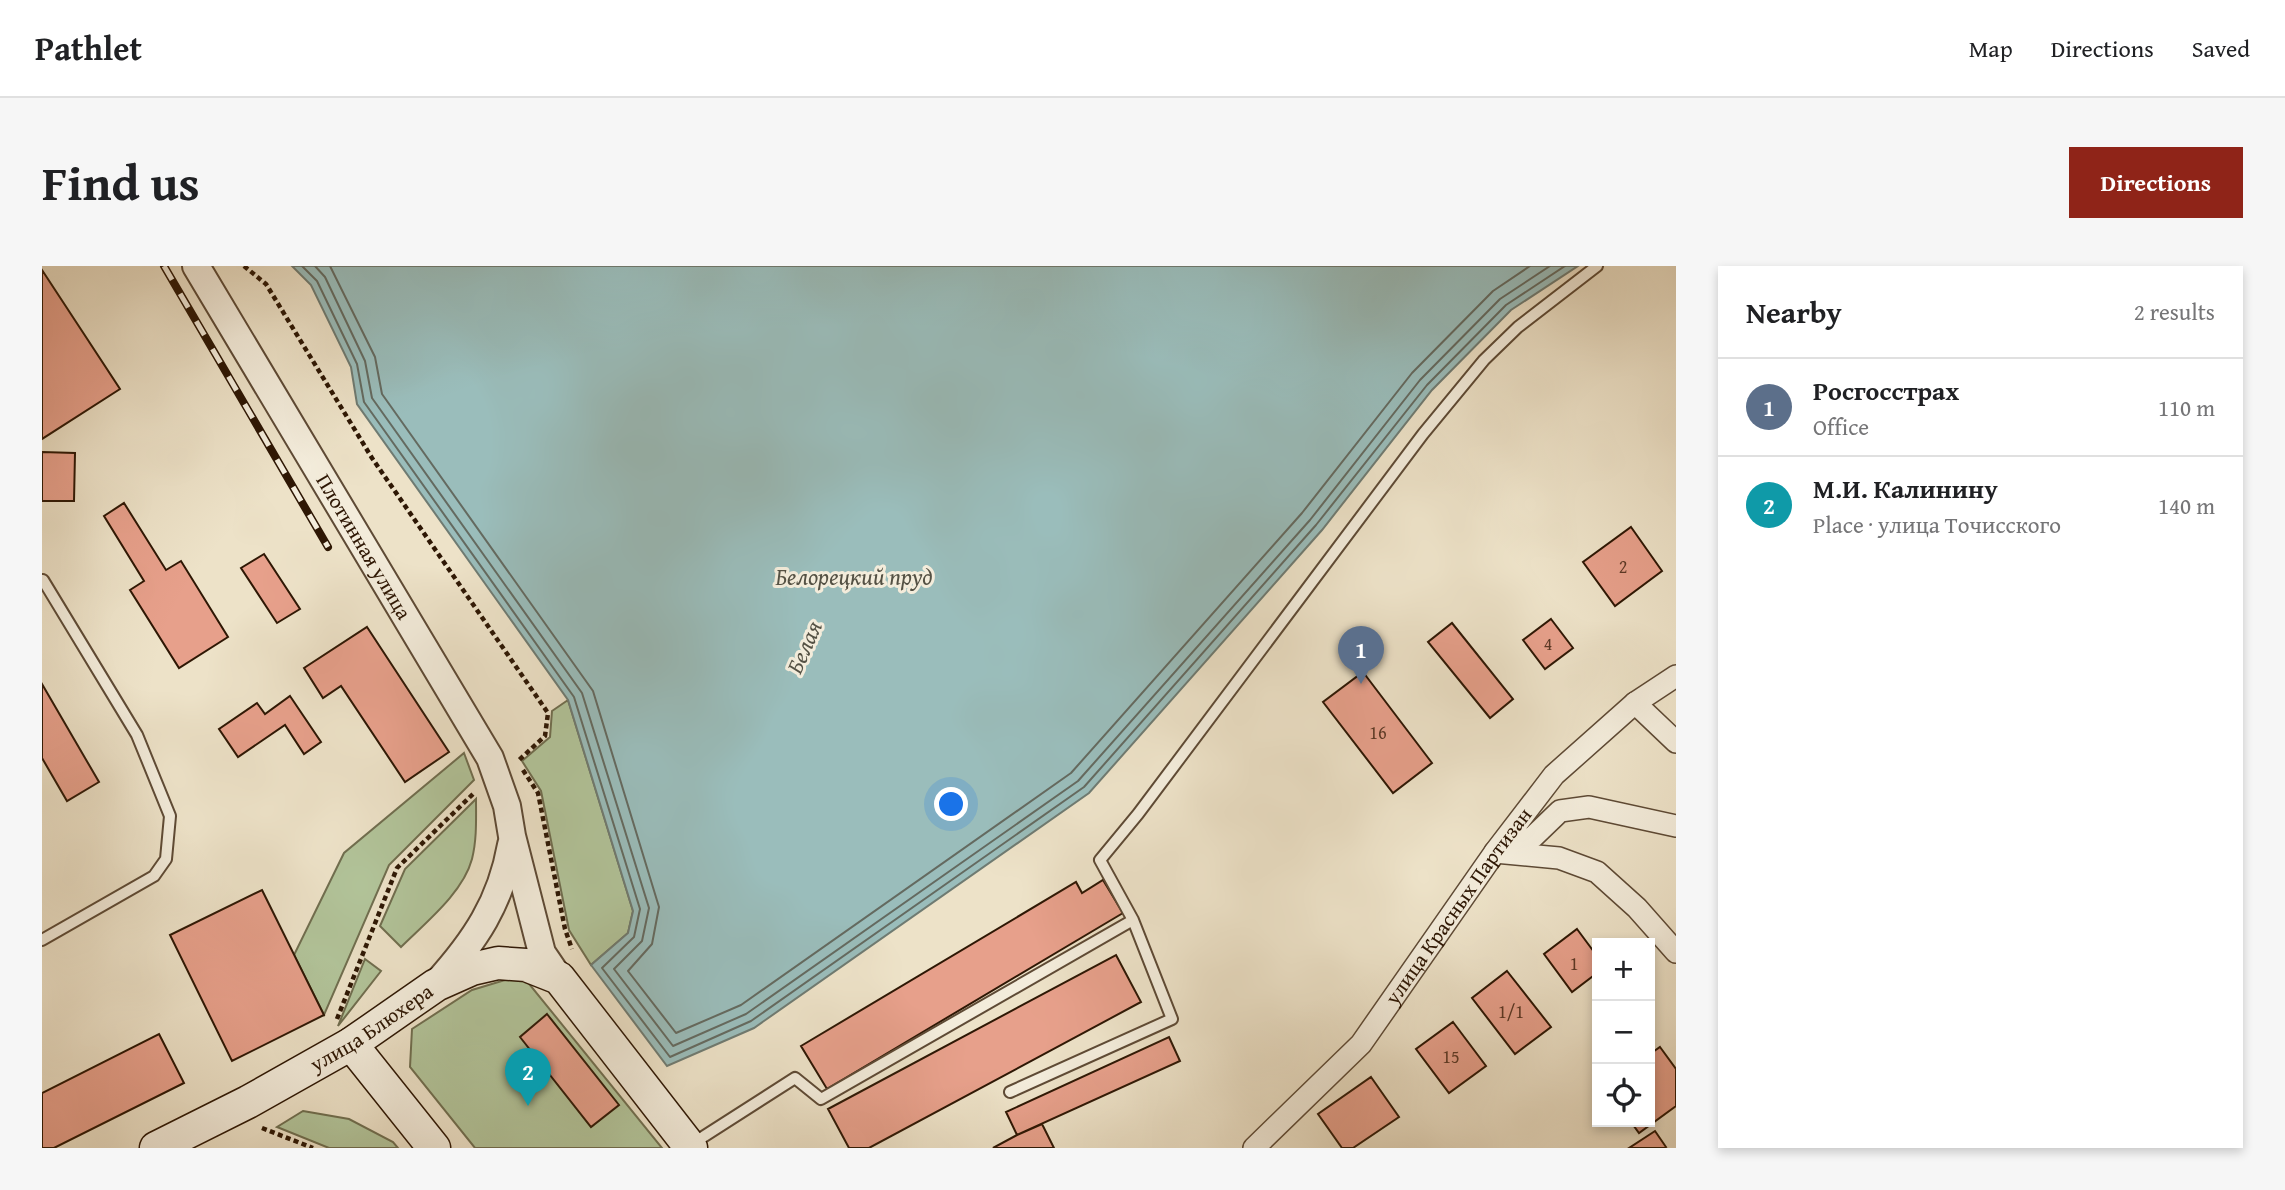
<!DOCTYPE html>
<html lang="en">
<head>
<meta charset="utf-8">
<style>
	:root { --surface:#fff; --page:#f6f6f6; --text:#202124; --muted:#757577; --line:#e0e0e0; --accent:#8f2418 }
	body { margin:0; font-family:"Gentium Book Plus",serif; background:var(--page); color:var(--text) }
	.controls { position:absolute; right:21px; bottom:21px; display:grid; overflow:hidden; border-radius:0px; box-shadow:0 4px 10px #0003 }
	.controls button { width:63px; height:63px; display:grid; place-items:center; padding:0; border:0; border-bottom:2px solid var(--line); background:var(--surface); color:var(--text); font:35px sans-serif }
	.you { position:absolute; left:910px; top:539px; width:24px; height:24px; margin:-18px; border:5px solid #fff; border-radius:50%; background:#1a73e8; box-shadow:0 0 0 10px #1a73e833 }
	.badge { display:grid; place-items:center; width:46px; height:46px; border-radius:50%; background:var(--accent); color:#fff; font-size:23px; font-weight:700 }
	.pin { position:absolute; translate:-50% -58px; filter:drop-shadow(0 2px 4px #0008) }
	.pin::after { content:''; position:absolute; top:37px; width:24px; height:21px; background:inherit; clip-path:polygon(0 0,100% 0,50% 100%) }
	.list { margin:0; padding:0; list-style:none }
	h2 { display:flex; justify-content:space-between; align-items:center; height:91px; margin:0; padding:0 28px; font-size:30px }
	h2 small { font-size:23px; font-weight:400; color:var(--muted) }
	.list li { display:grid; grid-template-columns:46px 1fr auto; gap:21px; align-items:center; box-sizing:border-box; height:98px; padding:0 28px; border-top:2px solid var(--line) }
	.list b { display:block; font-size:26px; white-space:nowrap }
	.list p { margin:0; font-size:23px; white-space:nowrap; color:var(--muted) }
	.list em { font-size:23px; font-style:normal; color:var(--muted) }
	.icon { flex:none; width:38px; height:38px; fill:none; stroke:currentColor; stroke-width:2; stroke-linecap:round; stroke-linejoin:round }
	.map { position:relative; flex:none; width:1634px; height:882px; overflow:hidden; border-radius:0px }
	header { display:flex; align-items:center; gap:42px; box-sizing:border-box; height:98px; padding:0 35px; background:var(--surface); border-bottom:2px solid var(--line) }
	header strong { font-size:33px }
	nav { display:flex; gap:38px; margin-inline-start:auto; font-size:24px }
	.intro { display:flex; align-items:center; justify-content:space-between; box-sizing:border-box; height:168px; padding:0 42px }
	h1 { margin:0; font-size:49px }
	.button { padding:18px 32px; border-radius:0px; background:var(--accent); color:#fff; font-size:24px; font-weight:700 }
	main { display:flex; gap:42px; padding:0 42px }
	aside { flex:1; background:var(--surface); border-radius:0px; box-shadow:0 4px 10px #0003 }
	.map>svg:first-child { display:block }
	.green { fill:#b2c49a; stroke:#706e4f; stroke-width:2 }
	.water { fill:#9abdbb; stroke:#6f7b72; stroke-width:2 }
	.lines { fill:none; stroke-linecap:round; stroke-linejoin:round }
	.shore { stroke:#646a60; stroke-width:2 }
	.building { fill:#e7a08b; stroke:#2e1704; stroke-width:2 }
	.service-casing { stroke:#5e4a35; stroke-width:14 }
	.minor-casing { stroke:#5e4a35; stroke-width:24 }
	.tertiary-casing { stroke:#5e4a35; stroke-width:30 }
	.secondary-casing { stroke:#2e1704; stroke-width:35 }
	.path { stroke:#2e1704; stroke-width:4.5; stroke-dasharray:5 3.5; stroke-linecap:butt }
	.service { stroke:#f3ecdb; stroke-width:10 }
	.minor { stroke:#f3ecdb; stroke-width:21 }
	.tertiary { stroke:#f3ecdb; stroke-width:26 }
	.secondary { stroke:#f3ecdb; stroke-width:32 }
	.rail-casing { stroke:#2e1704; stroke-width:8 }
	.rail { stroke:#f3ecdb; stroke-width:5; stroke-dasharray:16; stroke-linecap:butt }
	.labels { text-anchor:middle; stroke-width:6; stroke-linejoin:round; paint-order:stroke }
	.number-label { font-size:18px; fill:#5c3926 }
	.street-label { font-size:21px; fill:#2e1704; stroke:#f3ecdb }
	.water-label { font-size:23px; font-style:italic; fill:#545144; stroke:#f3ecdb }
</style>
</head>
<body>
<header>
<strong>Pathlet</strong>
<nav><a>Map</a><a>Directions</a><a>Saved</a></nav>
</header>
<div class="intro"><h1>Find us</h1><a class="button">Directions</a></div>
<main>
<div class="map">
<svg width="1634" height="882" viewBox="0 0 1634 882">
	<rect width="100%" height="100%" fill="#ede2c8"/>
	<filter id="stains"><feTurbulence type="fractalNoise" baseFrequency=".00286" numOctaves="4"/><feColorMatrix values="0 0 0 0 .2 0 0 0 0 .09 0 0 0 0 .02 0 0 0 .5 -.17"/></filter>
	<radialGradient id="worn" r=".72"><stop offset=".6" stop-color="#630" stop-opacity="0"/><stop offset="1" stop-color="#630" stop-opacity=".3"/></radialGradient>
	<path class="green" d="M526,434L591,645L586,667L549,699L527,664L499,525L480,495L508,471L510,445Z
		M422,487L432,514L347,599L282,749L252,689L302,587Z
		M434,533C434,553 435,573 430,593C421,627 383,657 359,681L338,660L363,603Z
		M323,693L339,705L296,760Z
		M463,714H484L620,882H433L368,801L370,763L430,724Z
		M261,845L307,853L351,876L356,882H287L235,861Z"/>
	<path class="water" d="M250,0H1536L1469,44L1390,124L1280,264L1047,527L712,762L625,800L549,699L586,667L591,645L526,434L315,138L309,101L269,19Z"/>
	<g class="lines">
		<path class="shore" d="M260,0L275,15L315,98L322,136L532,431L598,643L592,671L560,702L628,791L709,755L1042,521L1274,259L1385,119L1464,39L1523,0
			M273,0L283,11L323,95L330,132L540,427L607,642L600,675L572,703L631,780L704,748L1036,515L1268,254L1378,114L1458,33L1508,0
			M288,0L333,91L340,128L551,425L617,641L610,678L586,705L634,767L699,739L1029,507L1260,247L1370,107L1451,25L1488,0"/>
	</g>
	<path class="building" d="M0,4L78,123L0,173Z
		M0,186L33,187L32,235H0Z
		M82,237L124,304L139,295L186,371L137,402L88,324L102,315L62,250Z
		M1589,261L1620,305L1573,340L1541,296Z
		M222,288L258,343L235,357L199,302Z
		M1509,353L1531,382L1503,403L1481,374Z
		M1410,357L1471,433L1448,452L1386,376Z
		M325,361L407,486L363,516L299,420L281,432L262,402Z
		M1321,406L1390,497L1351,527L1281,436Z
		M0,418L57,516L25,535L0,492Z
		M248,430L279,476L262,488L243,459L196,491L177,463L215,437L223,448Z
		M1061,614L1081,647L785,823L759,780L1034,616L1040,627Z
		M220,624L282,749L190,795L128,669Z
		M1535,663L1555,690V707L1530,726L1502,688Z
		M1074,689L1099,736L827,882H807L786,843Z
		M1465,705L1509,761L1473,788L1430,732Z
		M505,748L577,839L549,861L478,771Z
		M1411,756L1444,800L1407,827L1374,783Z
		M117,768L142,817L12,882H0V827Z
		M1127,771L1138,795L975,869L964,846Z
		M1618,781L1634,803V840L1597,867L1589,856H1608V788Z
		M1329,811L1357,851L1311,882H1300L1276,848Z
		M1000,858L1012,882H951L975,869Z
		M1613,865L1624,881L1622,882H1587Z"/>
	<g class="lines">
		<defs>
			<path id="service" d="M1091,654L1058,594L1096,548L1381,168L1442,94L1476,61L1555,0
				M0,674L112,610L124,593L128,550L95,469L1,314
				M650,878L753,812L779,833L1091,654L1130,753L968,826"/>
			<g id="minor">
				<path d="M1593,437L1634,476"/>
				<path d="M1458,584L1491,571L1518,545L1547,541L1634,560"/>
				<path d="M1453,586L1517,592L1555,606L1595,642L1634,686"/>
				<path id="s1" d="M1212,882L1319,778L1453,586L1512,509L1593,437L1634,410"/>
			</g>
			<g id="tertiary">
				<path id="s2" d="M154,0L448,492L465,540L470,570L500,687L517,712"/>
				<path d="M394,718C433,675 459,636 469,579"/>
			</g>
			<g id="secondary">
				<path d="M309,778L392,882"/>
				<path id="s3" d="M114,882L206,836L309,778L394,719L430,703L456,697L484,699L517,712L649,882"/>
			</g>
		</defs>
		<use href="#service" class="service-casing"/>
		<use href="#minor" class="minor-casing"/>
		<use href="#tertiary" class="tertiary-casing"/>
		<use href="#secondary" class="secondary-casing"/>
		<path class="path" d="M202,0L224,18L330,192L506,447L503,470L476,495
			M481,504L496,527L523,663L530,683
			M295,753L355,602L433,526
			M220,862L271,882"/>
		<use href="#service" class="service"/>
		<use href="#minor" class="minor"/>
		<use href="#tertiary" class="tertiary"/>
		<use href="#secondary" class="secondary"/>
		<defs>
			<path id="rail" d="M122,0L286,281"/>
		</defs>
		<use href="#rail" class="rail-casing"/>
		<use href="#rail" class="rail"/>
	</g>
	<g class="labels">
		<g class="number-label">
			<text x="1581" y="307">2</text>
			<text x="1506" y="384">4</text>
			<text x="1336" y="473">16</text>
			<text x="1532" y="704">1</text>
			<text x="1469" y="752">1/1</text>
			<text x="1409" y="797">15</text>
		</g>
		<g class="street-label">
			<text dy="7" stroke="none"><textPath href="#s2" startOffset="327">Плотинная улица</textPath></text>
			<text dy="7" stroke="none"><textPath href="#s1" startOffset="318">улица Красных Партизан</textPath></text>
			<text dy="7" stroke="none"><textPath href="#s3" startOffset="247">улица Блюхера</textPath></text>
		</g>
		<g class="water-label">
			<text x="812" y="319">Белорецкий пруд</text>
			<text transform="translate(762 381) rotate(-66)" y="8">Белая</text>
		</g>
	</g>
	<rect width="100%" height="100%" filter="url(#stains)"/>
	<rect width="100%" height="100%" fill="url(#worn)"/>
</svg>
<div class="controls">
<button>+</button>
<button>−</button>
<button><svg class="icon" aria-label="locate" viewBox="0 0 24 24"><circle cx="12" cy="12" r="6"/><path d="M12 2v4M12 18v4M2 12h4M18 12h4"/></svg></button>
</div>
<div class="you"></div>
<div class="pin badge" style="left:1319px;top:418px;background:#5c6f8a">1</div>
<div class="pin badge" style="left:486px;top:840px;background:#0f9aa8">2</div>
</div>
<aside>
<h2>Nearby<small>2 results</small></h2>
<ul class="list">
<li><span class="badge" style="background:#5c6f8a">1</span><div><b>Росгосстрах</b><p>Office</p></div><em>110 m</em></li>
<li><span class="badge" style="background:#0f9aa8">2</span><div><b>М.И. Калинину</b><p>Place · улица Точисского</p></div><em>140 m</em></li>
</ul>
</aside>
</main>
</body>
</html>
